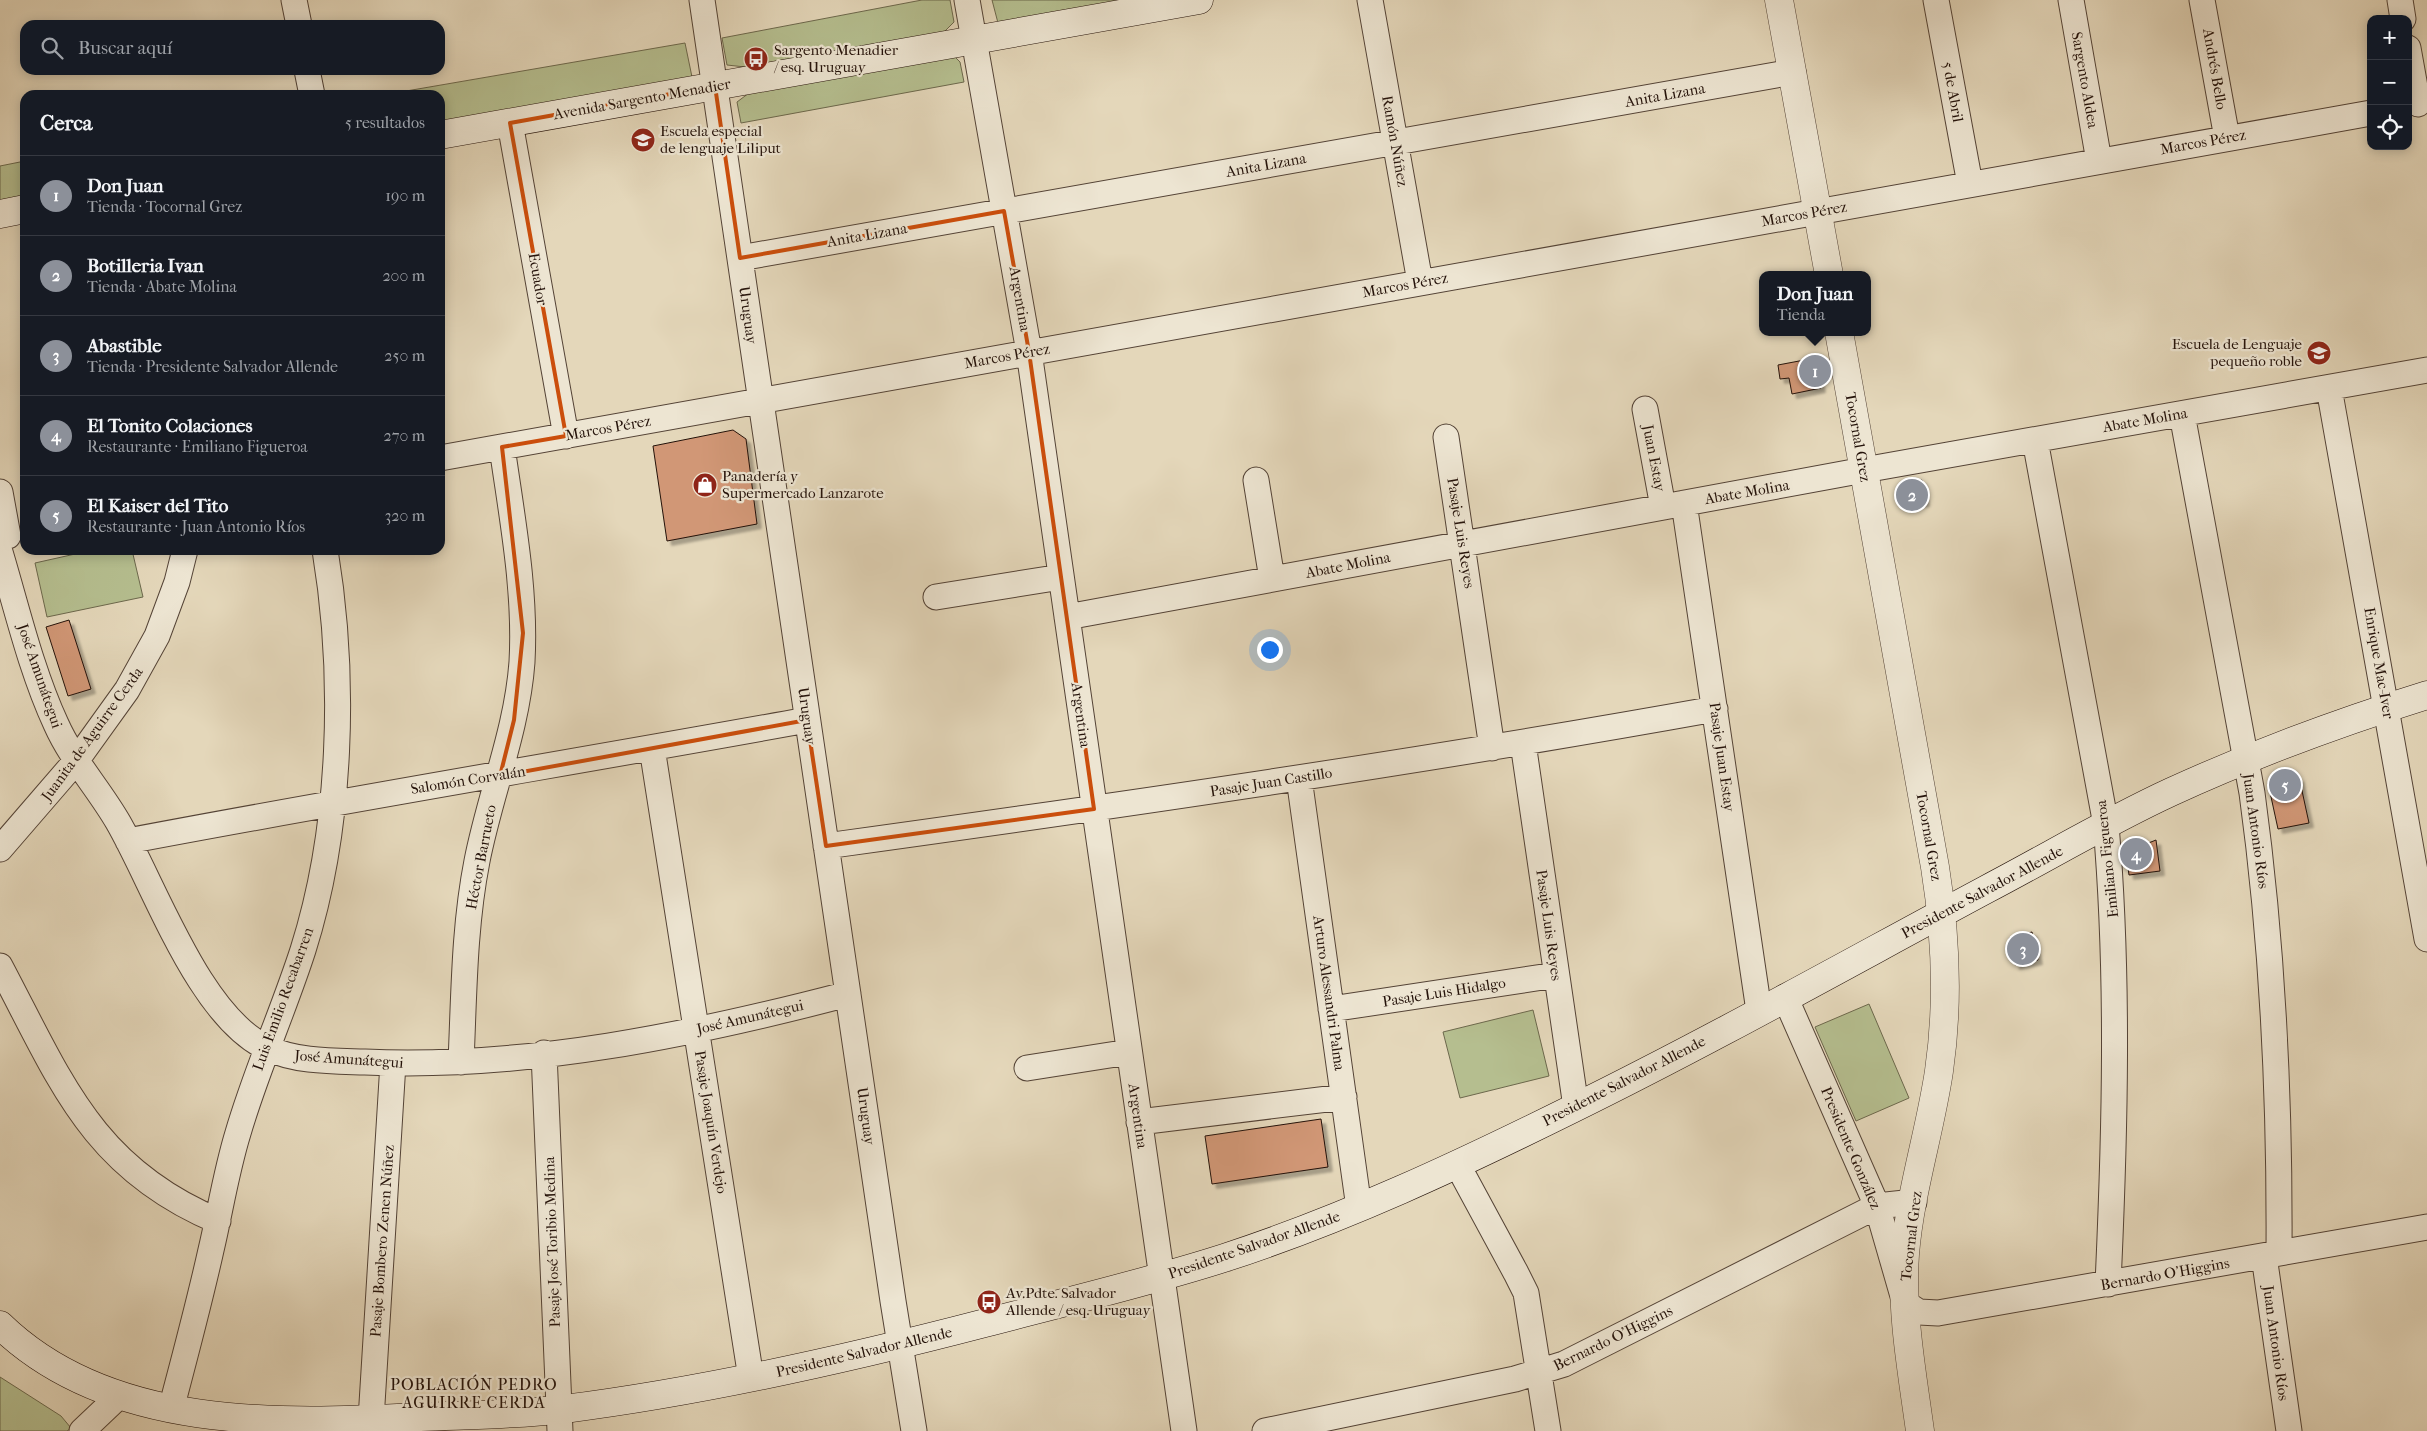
<!DOCTYPE html>
<html lang="es">
<head>
<meta charset="utf-8">
<style>
	:root { --surface:#171b24; --page:#242831; --text:#f1f3f6; --muted:#9ea1a6; --line:#363941; --accent:#8c9099 }
	body { margin:0; font-family:"IM FELL French Canon",serif; background:var(--page); color:var(--text) }
	.controls { position:absolute; right:15px; top:15px; display:grid; overflow:hidden; border-radius:10px; box-shadow:0 2px 12px #0003 }
	.controls button { width:45px; height:45px; display:grid; place-items:center; padding:0; border:0; border-bottom:1px solid var(--line); background:var(--surface); color:var(--text); font:25px sans-serif }
	.you { position:absolute; left:1269px; top:649px; width:18px; height:18px; margin:-12px; border:4px solid #fff; border-radius:50%; background:#1a73e8; box-shadow:0 0 0 8px #1a73e833 }
	.badge { display:grid; place-items:center; width:32px; height:32px; border-radius:50%; background:var(--accent); color:#fff; font-size:16px; font-weight:700 }
	.pin { position:absolute; translate:-50% -50%; border:2px solid #fff; box-shadow:0 1px 5px #0006 }
	.popup { position:absolute; left:1759px; top:271px; width:112px; height:65px; box-sizing:border-box; display:grid; place-content:center; border-radius:10px; background:var(--surface); filter:drop-shadow(0 1px 4px #0005); font-size:16px; white-space:nowrap; color:var(--muted) }
	.popup b { font-size:19px; color:var(--text) }
	.popup::after { content:''; position:absolute; left:50%; top:100%; margin-left:-10px; border:10px solid transparent; border-top-color:var(--surface) }
	.list { margin:0; padding:0; list-style:none }
	h2 { display:flex; justify-content:space-between; align-items:center; height:65px; margin:0; padding:0 20px; font-size:21px }
	h2 small { font-size:16px; font-weight:400; color:var(--muted) }
	.list li { display:grid; grid-template-columns:32px 1fr auto; gap:15px; align-items:center; box-sizing:border-box; height:80px; padding:0 20px; border-top:1px solid var(--line) }
	.list b { display:block; font-size:19px; white-space:nowrap }
	.list p { margin:0; font-size:16px; white-space:nowrap; color:var(--muted) }
	.list em { font-size:16px; font-style:normal; color:var(--muted) }
	.icon { flex:none; width:28px; height:28px; fill:none; stroke:currentColor; stroke-width:2; stroke-linecap:round; stroke-linejoin:round }
	.map { position:relative; flex:none; width:2427px; height:1431px; overflow:hidden }
	.search { position:absolute; background:var(--surface); box-shadow:0 2px 12px #0003; left:20px; top:20px; width:425px; height:55px; display:flex; align-items:center; gap:12px; box-sizing:border-box; padding:0 18px; border-radius:15px; color:var(--muted); font-size:19px }
	.panel { position:absolute; background:var(--surface); box-shadow:0 2px 12px #0003; left:20px; top:90px; width:425px; height:465px; border-radius:15px }
	.map>svg:first-child { display:block }
	.green { fill:#b5be8f; stroke:#6c684c }
	.building { fill:#d19776; stroke:#24120a; filter:url(#shadow) }
	.lines { fill:none; stroke-linecap:round; stroke-linejoin:round }
	.minor-casing { stroke:#544336; stroke-width:27 }
	.tertiary-casing { stroke:#544336; stroke-width:29 }
	.secondary-casing { stroke:#24120a; stroke-width:29 }
	.minor { stroke:#ede5d2; stroke-width:25 }
	.tertiary { stroke:#ede5d2; stroke-width:28 }
	.secondary { stroke:#ede5d2; stroke-width:28 }
	.marked { fill:none; stroke:#cb4e0c; stroke-width:4; stroke-linejoin:round }
	.labels { text-anchor:middle; stroke-width:4.5; stroke-linejoin:round; paint-order:stroke }
	.poi-label { font-size:15px; fill:#24120a; stroke:#ede5d2; text-anchor:start }
	.street-label { font-size:15px; fill:#24120a; stroke:#ede5d2 }
	.neighbourhood-label { font-size:16px; letter-spacing:1px; fill:#24120a; stroke:#ede5d2 }
</style>
</head>
<body>
<div class="map">
<svg width="2427" height="1431" viewBox="0 0 2427 1431">
	<defs>
		<filter id="shadow"><feDropShadow dx="4.5" dy="4.5" stdDeviation="1" flood-color="#0004"/></filter>
	</defs>
	<rect width="100%" height="100%" fill="#e4d7ba"/>
	<filter id="stains"><feTurbulence type="fractalNoise" baseFrequency=".004" numOctaves="4"/><feColorMatrix values="0 0 0 0 .2 0 0 0 0 .09 0 0 0 0 .02 0 0 0 .5 -.17"/></filter>
	<radialGradient id="worn" r=".72"><stop offset=".6" stop-color="#630" stop-opacity="0"/><stop offset="1" stop-color="#630" stop-opacity=".3"/></radialGradient>
	<path class="green" d="M922,0H950L954,22L944,32L745,67L727,65L722,38Z
		M992,0H1122L998,23Z
		M685,43L692,77L440,124V95H383Z
		M953,55L960,62L964,82L741,123L737,102L749,93Z
		M25,161V196L0,200V166Z
		M93,550H132L143,597L47,617L35,563Z
		M1869,1004L1909,1098L1856,1121L1815,1027Z
		M1533,1010L1549,1076L1460,1098L1443,1032Z
		M0,1377L61,1416L71,1428L67,1431H0Z"/>
	<path class="building" d="M1815,358L1821,388L1792,394L1789,378L1780,379L1778,365Z
		M733,430L746,439L757,524L667,541L653,446Z
		M1922,480L1925,502L1901,505L1898,489L1903,483Z
		M69,620L91,689L68,696L46,627Z
		M2299,777L2309,823L2278,829L2268,783Z
		M2156,840L2160,871L2129,875L2126,852Z
		M2032,932L2038,960L2015,965L2009,938Z
		M1321,1119L1328,1167L1212,1184L1205,1136Z"/>
	<g class="lines">
		<defs>
			<path id="minor" d="M294,0L299,25
				M702,0L893,1301L914,1431
				M967,0L1029,352L1184,1431
				M1370,0L1420,282
				M1936,0L1970,184
				M2071,0L2099,161
				M2202,0L2227,138
				M2400,0L2403,19
				M2408,48L2418,104
				M307,70L312,95
				M510,123L566,436
				M740,258L1793,72
				M2329,388L2427,939
				M1645,409L1663,507
				M2182,414L2252,793C2273,946 2280,1099 2279,1253
				M1446,437L1492,748
				M2035,440L2106,825C2119,978 2115,1131 2108,1284
				M440,458L2371,113
				M1256,480L1272,579
				M0,492L8,536
				M1684,503L1759,1011
				M0,552C17,609 31,670 56,724C72,760 99,789 118,822C155,886 199,1016 267,1048C297,1062 333,1061 365,1062C527,1069 691,1035 848,994
				M936,597L1061,577
				M1067,617L1864,470L2427,370
				M1523,743L1576,1107
				M652,748L751,1378
				M1299,778L1359,1208
				M128,841C354,798 581,761 807,720
				M826,846C1123,805 1420,762 1715,709
				M0,849L76,761L127,690L157,636L177,582L185,550
				M0,966C60,1079 91,1168 218,1221
				M1785,997L1877,1206L1905,1303L1919,1312L1938,1313L2427,1227
				M1331,1009L1556,975
				M544,1053L560,1431
				M461,1062C464,995 464,927 477,861C490,794 517,731 522,662C526,590 512,518 502,447
				M1027,1068L1129,1052
				M1139,1122L1344,1097
				M1457,1164L1516,1273L1526,1293L1548,1431
				M2264,1256L2289,1431
				M171,1409C185,1356 199,1304 211,1250C220,1212 226,1172 238,1133C256,1071 283,1012 303,950C342,827 346,677 325,550
				M371,1420L393,1063
				M82,1431L120,1395
				M1265,1431L1515,1379L1564,1364L1877,1206L1914,1202"/>
			<path id="tertiary" d="M1779,0L1829,275
				M1839,332L1935,867C1946,936 1949,1002 1939,1071C1930,1132 1910,1192 1905,1254C1901,1313 1912,1372 1920,1431"/>
			<path id="secondary" d="M440,135L1199,0
				M0,214L25,209
				M0,1325C109,1431 280,1424 420,1417C468,1415 517,1415 564,1409C706,1391 847,1359 985,1323C1065,1302 1146,1283 1224,1258C1344,1219 1459,1165 1572,1109C1712,1040 1849,963 1987,889C2048,857 2108,821 2171,792C2254,754 2340,722 2427,695"/>
		</defs>
		<use href="#minor" class="minor-casing"/>
		<use href="#tertiary" class="tertiary-casing"/>
		<use href="#secondary" class="secondary-casing"/>
		<use href="#minor" class="minor"/>
		<use href="#tertiary" class="tertiary"/>
		<use href="#secondary" class="secondary"/>
	</g>
	<path class="marked" d="M715,86L740,258L1004,211L1029,352L1094,809L826,846L807,720L500,776L514,720L523,633L502,447L566,436L510,123Z"/>
	<defs>
		<symbol id="bus-disc" viewBox="-11 -11 22 22"><circle r="9.5" fill="#8f2418" stroke="#ede5d2"/><path d="M-5-6H5V4H4V6H2V4H-2V6H-4V4H-5ZM-3.5-4V0h7V-4ZM-3.5 1.2v1.5H-2V1.2ZM2 1.2v1.5H3.5V1.2Z" fill="#fff"/></symbol>
		<symbol id="school-disc" viewBox="-11 -11 22 22"><circle r="9.5" fill="#8f2418" stroke="#ede5d2"/><path d="M0-5L7-2L0 1L-7-2ZM-4 1L0 2.5L4 1V4Q0 6-4 4Z" fill="#fff"/></symbol>
		<symbol id="shop-disc" viewBox="-11 -11 22 22"><circle r="9.5" fill="#8f2418" stroke="#ede5d2"/><path d="M-5-2.5h2.3a2.7 3.5 0 0 1 5.4 0H5L5.5 6h-11ZM-1.5-2.5h3a1.5 2.3 0 0 0-3 0Z" fill="#fff"/></symbol>
	</defs>
	<g fill-rule="evenodd">
		<use href="#bus-disc" x="742" y="45" width="28" height="28"/>
		<use href="#school-disc" x="629" y="126" width="28" height="28"/>
		<use href="#school-disc" x="2305" y="339" width="28" height="28"/>
		<use href="#shop-disc" x="691" y="471" width="28" height="28"/>
		<use href="#bus-disc" x="975" y="1288" width="28" height="28"/>
	</g>
	<g class="labels">
		<g class="poi-label">
			<text x="774" y="55">Sargento Menadier<tspan x="774" dy="17">/ esq. Uruguay</tspan></text>
			<text x="660" y="136">Escuela especial<tspan x="660" dy="17">de lenguaje Liliput</tspan></text>
			<text x="2302" y="349" text-anchor="end">Escuela de Lenguaje<tspan x="2302" dy="17">pequeño roble</tspan></text>
			<text x="722" y="481">Panadería y<tspan x="722" dy="17">Supermercado Lanzarote</tspan></text>
			<text x="1006" y="1298">Av.Pdte. Salvador<tspan x="1006" dy="17">Allende / esq. Uruguay</tspan></text>
		</g>
		<g class="street-label">
			<text transform="translate(2215 69) rotate(80)" y="5">Andrés Bello</text>
			<text transform="translate(2085 80) rotate(80)" y="5">Sargento Aldea</text>
			<text transform="translate(1953 92) rotate(80)" y="5">5 de Abril</text>
			<text transform="translate(1665 95) rotate(-10)" y="5">Anita Lizana</text>
			<text transform="translate(642 99) rotate(-10)" y="5">Avenida Sargento Menadier</text>
			<text transform="translate(1395 141) rotate(80)" y="5">Ramón Núñez</text>
			<text transform="translate(2203 142) rotate(-10)" y="5">Marcos Pérez</text>
			<text transform="translate(1266 165) rotate(-10)" y="5">Anita Lizana</text>
			<text transform="translate(1804 214) rotate(-10)" y="5">Marcos Pérez</text>
			<text transform="translate(867 235) rotate(-10)" y="5">Anita Lizana</text>
			<text transform="translate(538 279) rotate(80)" y="5">Ecuador</text>
			<text transform="translate(1405 285) rotate(-10)" y="5">Marcos Pérez</text>
			<text transform="translate(1020 299) rotate(80)" y="5">Argentina</text>
			<text transform="translate(748 315) rotate(82)" y="5">Uruguay</text>
			<text transform="translate(1007 356) rotate(-10)" y="5">Marcos Pérez</text>
			<text transform="translate(2145 420) rotate(-10)" y="5">Abate Molina</text>
			<text transform="translate(608 428) rotate(-10)" y="5">Marcos Pérez</text>
			<text transform="translate(1858 437) rotate(80)" y="5">Tocornal Grez</text>
			<text transform="translate(1654 458) rotate(79)" y="5">Juan Estay</text>
			<text transform="translate(1747 492) rotate(-10)" y="5">Abate Molina</text>
			<text transform="translate(1461 533) rotate(81)" y="5">Pasaje Luis Reyes</text>
			<text transform="translate(1348 565) rotate(-11)" y="5">Abate Molina</text>
			<text transform="translate(2379 663) rotate(80)" y="5">Enrique Mac-Iver</text>
			<text transform="translate(40 676) rotate(71)" y="5">José Amunátegui</text>
			<text transform="translate(1081 715) rotate(82)" y="5">Argentina</text>
			<text transform="translate(807 716) rotate(82)" y="5">Uruguay</text>
			<text transform="translate(92 734) rotate(-54)" y="5">Juanita de Aguirre Cerda</text>
			<text transform="translate(1722 757) rotate(82)" y="5">Pasaje Juan Estay</text>
			<text transform="translate(468 780) rotate(-9)" y="5">Salomón Corvalán</text>
			<text transform="translate(1271 782) rotate(-9)" y="5">Pasaje Juan Castillo</text>
			<text transform="translate(2256 831) rotate(82)" y="5">Juan Antonio Ríos</text>
			<text transform="translate(1929 836) rotate(80)" y="5">Tocornal Grez</text>
			<text transform="translate(481 857) rotate(-79)" y="5">Héctor Barrueto</text>
			<text transform="translate(2107 859) rotate(-96)" y="5">Emiliano Figueroa</text>
			<text transform="translate(1982 892) rotate(-28)" y="5">Presidente Salvador Allende</text>
			<text transform="translate(1549 925) rotate(82)" y="5">Pasaje Luis Reyes</text>
			<text transform="translate(1444 992) rotate(-9)" y="5">Pasaje Luis Hidalgo</text>
			<text transform="translate(1329 993) rotate(82)" y="5">Arturo Alessandri Palma</text>
			<text transform="translate(283 999) rotate(-70)" y="5">Luis Emilio Recabarren</text>
			<text transform="translate(750 1017) rotate(-13)" y="5">José Amunátegui</text>
			<text transform="translate(349 1059) rotate(4)" y="5">José Amunátegui</text>
			<text transform="translate(1624 1081) rotate(-27)" y="5">Presidente Salvador Allende</text>
			<text transform="translate(866 1116) rotate(82)" y="5">Uruguay</text>
			<text transform="translate(1138 1116) rotate(82)" y="5">Argentina</text>
			<text transform="translate(711 1122) rotate(81)" y="5">Pasaje Joaquín Verdejo</text>
			<text transform="translate(1851 1148) rotate(67)" y="5">Presidente González</text>
			<text transform="translate(1911 1236) rotate(-83)" y="5">Tocornal Grez</text>
			<text transform="translate(382 1241) rotate(-86)" y="5">Pasaje Bombero Zenen Núñez</text>
			<text transform="translate(552 1242) rotate(-92)" y="5">Pasaje José Toribio Medina</text>
			<text transform="translate(1254 1245) rotate(-19)" y="5">Presidente Salvador Allende</text>
			<text transform="translate(2165 1274) rotate(-10)" y="5">Bernardo O'Higgins</text>
			<text transform="translate(1613 1338) rotate(-26)" y="5">Bernardo O'Higgins</text>
			<text transform="translate(2276 1343) rotate(82)" y="5">Juan Antonio Ríos</text>
			<text transform="translate(864 1352) rotate(-13)" y="5">Presidente Salvador Allende</text>
		</g>
		<g class="neighbourhood-label">
			<text x="474" y="1390">POBLACIÓN PEDRO<tspan x="474" dy="18">AGUIRRE CERDA</tspan></text>
		</g>
	</g>
	<rect width="100%" height="100%" filter="url(#stains)"/>
	<rect width="100%" height="100%" fill="url(#worn)"/>
</svg>
<div class="controls">
<button>+</button>
<button>−</button>
<button><svg class="icon" aria-label="locate" viewBox="0 0 24 24"><circle cx="12" cy="12" r="6"/><path d="M12 2v4M12 18v4M2 12h4M18 12h4"/></svg></button>
</div>
<div class="you"></div>
<div class="pin badge" style="left:1815px;top:371px">1</div>
<div class="popup"><b>Don Juan</b>Tienda</div>
<div class="pin badge" style="left:1912px;top:495px">2</div>
<div class="pin badge" style="left:2023px;top:949px">3</div>
<div class="pin badge" style="left:2136px;top:854px">4</div>
<div class="pin badge" style="left:2285px;top:785px">5</div>
<div class="search"><svg class="icon" aria-label="search" viewBox="0 0 24 24"><circle cx="10" cy="10" r="6"/><path d="M15 15l6 6"/></svg>Buscar aquí</div>
<section class="panel">
<h2>Cerca<small>5 resultados</small></h2>
<ul class="list">
<li><span class="badge">1</span><div><b>Don Juan</b><p>Tienda · Tocornal Grez</p></div><em>190 m</em></li>
<li><span class="badge">2</span><div><b>Botilleria Ivan</b><p>Tienda · Abate Molina</p></div><em>200 m</em></li>
<li><span class="badge">3</span><div><b>Abastible</b><p>Tienda · Presidente Salvador Allende</p></div><em>250 m</em></li>
<li><span class="badge">4</span><div><b>El Tonito Colaciones</b><p>Restaurante · Emiliano Figueroa</p></div><em>270 m</em></li>
<li><span class="badge">5</span><div><b>El Kaiser del Tito</b><p>Restaurante · Juan Antonio Ríos</p></div><em>320 m</em></li>
</ul>
</section>
</div>
</body>
</html>
